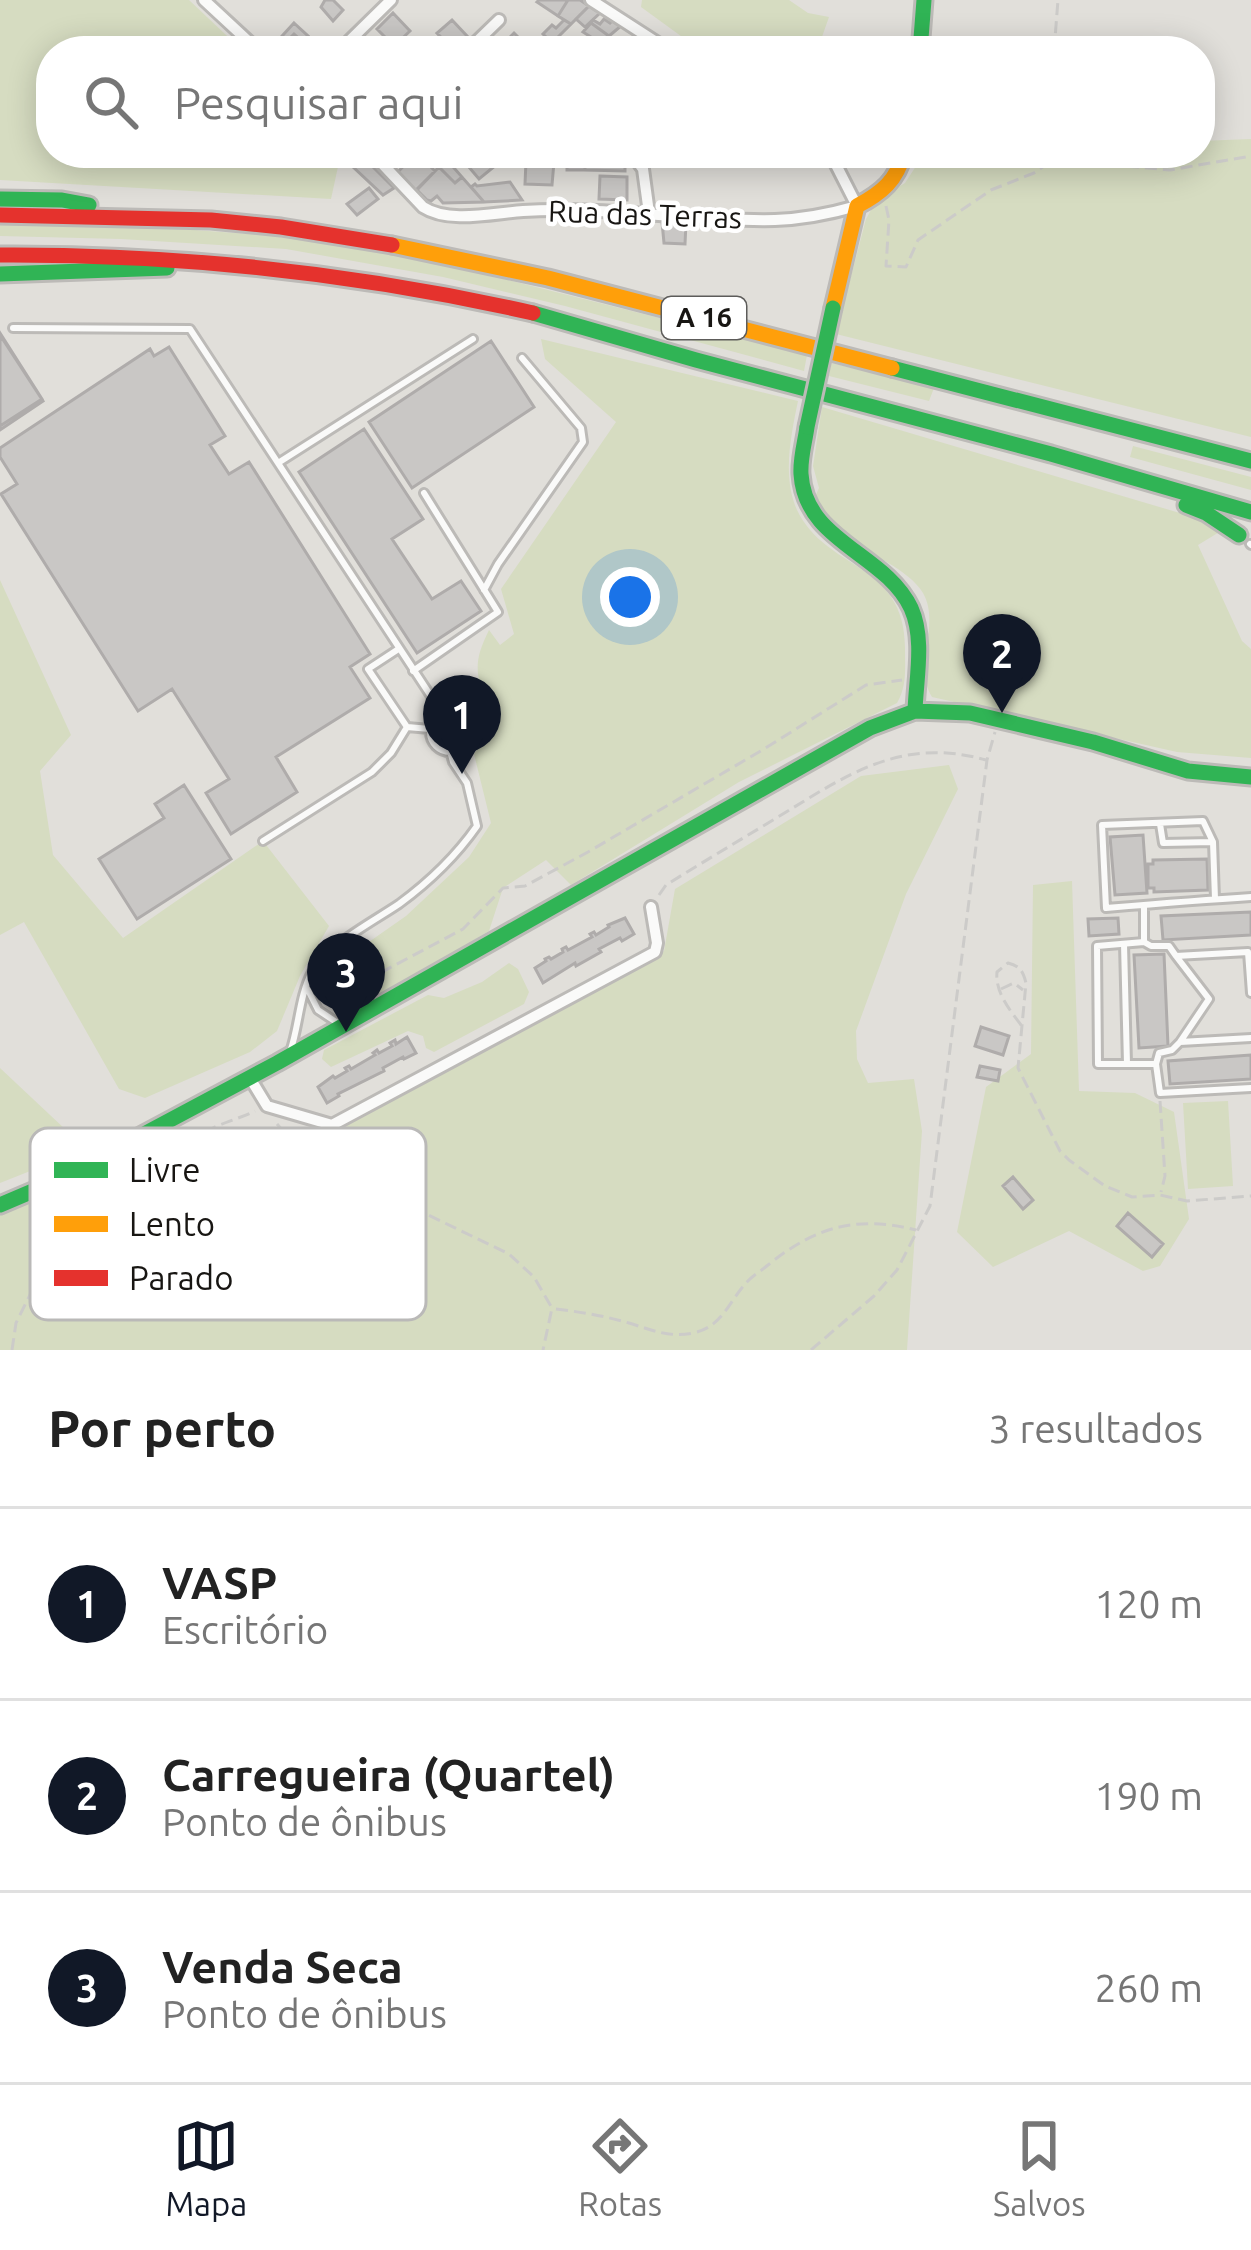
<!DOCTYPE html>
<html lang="pt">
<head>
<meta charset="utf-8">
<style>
	:root { --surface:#fff; --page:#f6f6f6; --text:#222; --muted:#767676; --line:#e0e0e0; --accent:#111827 }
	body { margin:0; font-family:Ubuntu,sans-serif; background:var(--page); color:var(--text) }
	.you { position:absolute; left:630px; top:597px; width:42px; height:42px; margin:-30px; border:9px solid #fff; border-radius:50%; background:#1a73e8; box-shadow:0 0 0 18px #1a73e833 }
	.badge { display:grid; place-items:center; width:78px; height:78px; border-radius:50%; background:var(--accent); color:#fff; font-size:39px; font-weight:700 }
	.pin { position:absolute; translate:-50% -99px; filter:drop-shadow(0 3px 6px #0008) }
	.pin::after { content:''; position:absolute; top:63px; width:42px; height:36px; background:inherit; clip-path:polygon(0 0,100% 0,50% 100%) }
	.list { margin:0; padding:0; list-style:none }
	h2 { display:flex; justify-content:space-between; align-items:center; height:156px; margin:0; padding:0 48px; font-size:51px }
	h2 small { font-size:39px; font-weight:400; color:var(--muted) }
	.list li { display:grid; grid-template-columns:78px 1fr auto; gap:36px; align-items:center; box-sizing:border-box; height:192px; padding:0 48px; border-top:3px solid var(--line) }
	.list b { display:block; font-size:45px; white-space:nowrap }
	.list p { margin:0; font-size:39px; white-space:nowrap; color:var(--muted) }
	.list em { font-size:39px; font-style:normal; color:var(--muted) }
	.icon { flex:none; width:66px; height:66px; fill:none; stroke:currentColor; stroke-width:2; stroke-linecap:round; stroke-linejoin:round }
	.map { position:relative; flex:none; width:1251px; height:1350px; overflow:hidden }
	.search { position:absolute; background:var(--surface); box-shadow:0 6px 30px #0003; left:36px; right:36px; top:36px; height:132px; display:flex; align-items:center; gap:30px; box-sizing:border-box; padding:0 42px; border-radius:48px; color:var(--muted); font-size:45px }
	.sheet { height:732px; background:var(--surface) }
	nav { display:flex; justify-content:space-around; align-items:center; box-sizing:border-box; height:168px; border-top:3px solid var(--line); background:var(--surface); font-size:33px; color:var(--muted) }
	nav a { display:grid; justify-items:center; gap:6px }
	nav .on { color:var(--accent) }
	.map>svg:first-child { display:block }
	.green { fill:#d6dcc1 }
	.building { fill:#c9c7c5; stroke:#afacab; stroke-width:3 }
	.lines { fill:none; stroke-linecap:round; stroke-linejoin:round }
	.lane-casing { stroke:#bcbab7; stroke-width:12 }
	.street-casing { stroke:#bcbab7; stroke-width:16 }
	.fast-casing { stroke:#bcbab7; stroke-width:21 }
	.slow-casing { stroke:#bcbab7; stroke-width:21 }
	.jam-casing { stroke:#bcbab7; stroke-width:21 }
	.path { stroke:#cccbc9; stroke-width:3; stroke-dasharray:12 6; stroke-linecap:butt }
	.lane { stroke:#fafaf9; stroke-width:6 }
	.street { stroke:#fafaf9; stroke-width:10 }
	.fast { stroke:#30b455; stroke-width:15 }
	.slow { stroke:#ff9f0a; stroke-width:15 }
	.jam { stroke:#e5322d; stroke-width:15 }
	.fast-bridge-casing { stroke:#bcbab7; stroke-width:21; stroke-linecap:butt }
	.fast-bridge { stroke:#30b455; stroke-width:15 }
	.labels { text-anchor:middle; stroke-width:9; stroke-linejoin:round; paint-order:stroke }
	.shield { fill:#fff; stroke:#5d5c5a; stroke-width:3 }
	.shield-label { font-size:27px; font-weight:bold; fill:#181613 }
	.street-label { font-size:30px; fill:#181613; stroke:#fff }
	.key { fill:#fff; stroke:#bab9b8; stroke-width:3 }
	.key-label { font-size:33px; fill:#181613 }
</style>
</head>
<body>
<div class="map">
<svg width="1251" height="1350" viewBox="0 0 1251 1350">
	<rect width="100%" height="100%" fill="#e1dfda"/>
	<path class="green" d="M0,0H189L243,51H51V153H341L331,199L0,180Z
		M642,0H789L808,13L829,17L817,51H714L685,39L641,7Z
		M1251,139V437L836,334L866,219L876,201L905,183L920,160L995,153H1200V141Z
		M51,224L140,226L289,237L428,260L807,355L804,371L565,306L443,277L286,249L121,239L0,236V225Z
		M541,339L798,401C791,435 782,477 797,510C826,571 906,562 905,649C905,669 907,686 897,703L739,782L571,885L546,860L503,888L489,931L381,995L355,969L356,951L406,916L469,857L491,823L474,754L487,735L492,711C475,678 472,664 489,630L500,645L514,634L501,589L616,422L545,359Z
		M831,363L934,388L929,401L829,376Z
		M822,407L1200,519L1221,531L1198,545L1242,641L1251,649V758L1177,752L932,697C913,667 941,624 923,593C909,569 867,554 846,535C835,524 825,511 814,499L819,488L813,466Z
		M1133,446L1251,477V490L1130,457Z
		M0,580L71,735L40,771L53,855L123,938L263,841L329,926L300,976L277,1031L250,1052L145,1098L119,1089L24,922L0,935Z
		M949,765L958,789L906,894L856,1031L857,1059L868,1083L914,1079L922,1131L907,1350H0V1215L179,1133L252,1130L320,1139L664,951L675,889L861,776Z
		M1072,881L1079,1091L1135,1093L1174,1112L1189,1219L1160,1266L1143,1271L1069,1231L993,1267L957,1232L986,1087L1031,1054L1033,885Z
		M509,963L518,969L529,992L524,1004L434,1052L426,1048L423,1036L408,1031L331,1067L322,1059L324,1050L428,995L444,998L482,982Z
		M0,1068L82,1145L68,1156L0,1183Z
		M1228,1101L1233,1186L1188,1189L1183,1103Z"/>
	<path class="building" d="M325,0H333L343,10L333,21L321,7Z
		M539,0H568L558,16L537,2Z
		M568,0H580L589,6L571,24L558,16Z
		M589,6L600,13L585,27L576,19Z
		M393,13L410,31L394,46L377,29Z
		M604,19L610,23L612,21L621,26L609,36L591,23L593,20L600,24Z
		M452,20L467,36L453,50L437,33Z
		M564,20L571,24L552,43L543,34L552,25L556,28Z
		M294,23L308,36L303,42L294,34L277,51L272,47Z
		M591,23L609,36L602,44L583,32Z
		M514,33L525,44L519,51H509L502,45Z
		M416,153L435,171L414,192L396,174Z
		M485,153L496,165L479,179L468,166Z
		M559,154H591L590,162H585V170H567V161Z
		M591,154L622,155V159H625V171L585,170V162H590Z
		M362,156L394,188L383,195L352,166Z
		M447,160L462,177L455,183L439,167Z
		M526,161L554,162L552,185L525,184Z
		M439,167L455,183L462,177L484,202L443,203L437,196L431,201L427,200L417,190Z
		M600,176L627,177V200L599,199Z
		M510,182L522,200L484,202L471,187L475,184L477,186Z
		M369,188L378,199L357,215L347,204Z
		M662,222L686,223L685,244L664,243Z
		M0,333L42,399L0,426Z
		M0,335L43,401L0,430Z
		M491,341L534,407L412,488L369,422Z
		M169,347L225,436L210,445L229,474L249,462L370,654L350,667L370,698L276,757L297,792L231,834L206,793L229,779L172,689L138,711L1,494L17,484L0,457V448L150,349L154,356Z
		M364,429L423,519L392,539L432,599L461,581L481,611L417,653L299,472Z
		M184,785L231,859L137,919L99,859L164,818L155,804Z
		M1143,835L1147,893L1115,895L1110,837Z
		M1207,859L1208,890L1154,892V888H1148V864H1153V860Z
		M1251,912V935L1163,940L1161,916Z
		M625,918L634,934L622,941L620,938L599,949L601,952L576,966L575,963L543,983L535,968L546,961L545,959L549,957L551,959L563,952L562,949L566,947L568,950L592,937L590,934L594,932L596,935L609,927L608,925Z
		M1118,918L1119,934L1089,936L1088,919Z
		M1164,954L1168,1046L1139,1048L1134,955Z
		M981,1027L1009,1036L1003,1055L975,1046Z
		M407,1037L416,1053L404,1059L403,1057L383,1068L384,1071L338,1094L339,1096L327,1103L318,1087L333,1076L335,1078L347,1071L345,1068L349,1066L351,1069L375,1055L373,1053L377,1050L379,1053L392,1046L390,1043L395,1040L396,1044Z
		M1251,1055V1079L1170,1084L1168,1061Z
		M980,1066L1000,1070L998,1081L977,1077Z
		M1013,1177L1033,1200L1023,1209L1003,1186Z
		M1128,1213L1163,1244L1152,1257L1117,1226Z"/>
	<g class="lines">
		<defs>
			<path id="lane" d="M13,328L190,329L442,713
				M278,463L473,339
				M1250,544L1251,545
				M484,590L498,564L583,442L581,428L522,358
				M397,650L368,669L407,727
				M413,671L498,612L424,493
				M430 732a20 20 0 1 1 40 0a20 20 0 1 1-40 0Z
				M1160,824L1163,843L1213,842
				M263,841L372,772L391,753L407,727L430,729
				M1215,899L1213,842L1203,821L1102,825L1106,908C1154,904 1203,900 1251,897
				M1144,905V942L1097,946L1098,1064H1156L1160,1093L1251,1088
				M1144,942L1151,946H1169L1176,956
				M1124,944L1127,1064
				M340,945C326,976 331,998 366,1009
				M308,990L318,1010L342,1026L344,1016L343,1001
				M1251,993L1248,952L1176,956L1209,999L1180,1042L1251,1038
				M290,1052C299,1027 299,996 312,972C326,946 374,921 399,904C429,882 456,856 477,826L467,783L453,762L450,751
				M1156,1064L1159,1053L1172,1050L1180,1042"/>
			<path id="street" d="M204,0L259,51
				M591,0L670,51
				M339,51L391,0
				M467,51L499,20
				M372,153L423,207C449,224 493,213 523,211C607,206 691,222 775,220C804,219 829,214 857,206L830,153
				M631,153L643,169L649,213
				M250,1078L267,1106L332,1125L655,952L657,943L651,907"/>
			<path id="fast" d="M920,51L924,0
				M0,199L62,200L89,205
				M0,274L167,268
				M533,313L696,360L1051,454L1251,512
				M892,368L1251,461
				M807,427C805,442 800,458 801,474C805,542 885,553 911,608C925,639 916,679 915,711
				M1186,505L1206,513L1239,535
				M0,1205L54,1182L277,1063L870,728L915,711L970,713L1093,742L1188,771L1251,777"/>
			<path id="slow" d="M392,245L548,278L892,368
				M833,308L857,206C882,193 897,180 904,153"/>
			<path id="jam" d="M0,215L211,220L281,227L392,245
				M0,255C181,254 357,273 533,313"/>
		</defs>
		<use href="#lane" class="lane-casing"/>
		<use href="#street" class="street-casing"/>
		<use href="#fast" class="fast-casing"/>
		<use href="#slow" class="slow-casing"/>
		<use href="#jam" class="jam-casing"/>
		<path class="path" d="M1054,51L1058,0
			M1016,153L1053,160L1054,153
			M886,206L889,220L886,266L906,267L918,240L991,190L1034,173L1053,160L1170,170L1251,156
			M659,895L666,885C703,862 740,840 778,817C847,775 901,736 986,760
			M365,981L463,929L503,888L525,886L588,852L764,749L866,685L902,680
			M1001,989L1014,983L1023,990
			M1021,1025C1009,1009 995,992 997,972L1008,963C1020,966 1023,971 1026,983L1018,1068L1060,1151L1069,1160L1105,1186L1132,1197L1160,1195L1187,1201L1251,1196
			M1160,1101L1165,1176L1161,1192
			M277,1124L304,1155L509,1254L534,1277L552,1308L543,1350
			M556,1309C581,1312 605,1316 629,1323C652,1330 669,1338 693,1333C722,1327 728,1303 746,1283C752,1276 761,1271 768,1265C815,1227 856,1215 916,1230
			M12,1350L16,1323L65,1224C91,1194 129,1181 162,1162C179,1152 194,1138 211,1129C224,1122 241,1118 255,1111
			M811,1350L874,1296L897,1270L930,1206L987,760L995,732"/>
		<use href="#lane" class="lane"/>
		<use href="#street" class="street"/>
		<use href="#fast" class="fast"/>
		<use href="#slow" class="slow"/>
		<use href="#jam" class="jam"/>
		<defs>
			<path id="fast-bridge" d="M807,427L833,308"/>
		</defs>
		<use href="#fast-bridge" class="fast-bridge-casing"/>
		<use href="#fast-bridge" class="fast-bridge"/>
	</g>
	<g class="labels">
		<rect class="shield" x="662" y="297" width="84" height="42" rx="9"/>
		<g class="shield-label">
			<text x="704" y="327">A 16</text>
		</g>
		<g class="street-label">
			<text transform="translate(645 215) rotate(2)" y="10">Rua das Terras</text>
		</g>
	</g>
	<rect x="30" y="1128" width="396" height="192" rx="18" class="key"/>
	<rect x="54" y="1162" width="54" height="16" fill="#30b455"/>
	<rect x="54" y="1216" width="54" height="16" fill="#ff9f0a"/>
	<rect x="54" y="1270" width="54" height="16" fill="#e5322d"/>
	<g class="key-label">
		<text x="129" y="1182">Livre</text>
		<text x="129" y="1236">Lento</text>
		<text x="129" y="1290">Parado</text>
	</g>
</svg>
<div class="you"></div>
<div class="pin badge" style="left:462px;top:774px">1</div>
<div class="pin badge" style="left:1002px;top:713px">2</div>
<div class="pin badge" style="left:346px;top:1032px">3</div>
<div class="search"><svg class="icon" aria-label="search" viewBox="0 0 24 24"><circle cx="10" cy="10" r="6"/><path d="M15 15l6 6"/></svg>Pesquisar aqui</div>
</div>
<section class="sheet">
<h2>Por perto<small>3 resultados</small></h2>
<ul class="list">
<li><span class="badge">1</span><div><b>VASP</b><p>Escritório</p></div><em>120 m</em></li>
<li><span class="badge">2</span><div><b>Carregueira (Quartel)</b><p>Ponto de ônibus</p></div><em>190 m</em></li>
<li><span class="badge">3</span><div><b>Venda Seca</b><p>Ponto de ônibus</p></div><em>260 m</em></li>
</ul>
</section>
<nav>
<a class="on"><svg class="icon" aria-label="map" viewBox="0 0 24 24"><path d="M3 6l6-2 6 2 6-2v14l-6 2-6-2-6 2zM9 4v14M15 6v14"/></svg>Mapa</a>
<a><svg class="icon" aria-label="directions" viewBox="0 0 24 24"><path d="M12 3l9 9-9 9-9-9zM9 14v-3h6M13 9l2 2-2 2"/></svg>Rotas</a>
<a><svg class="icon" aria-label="saved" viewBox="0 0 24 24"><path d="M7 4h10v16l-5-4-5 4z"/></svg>Salvos</a>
</nav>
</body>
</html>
